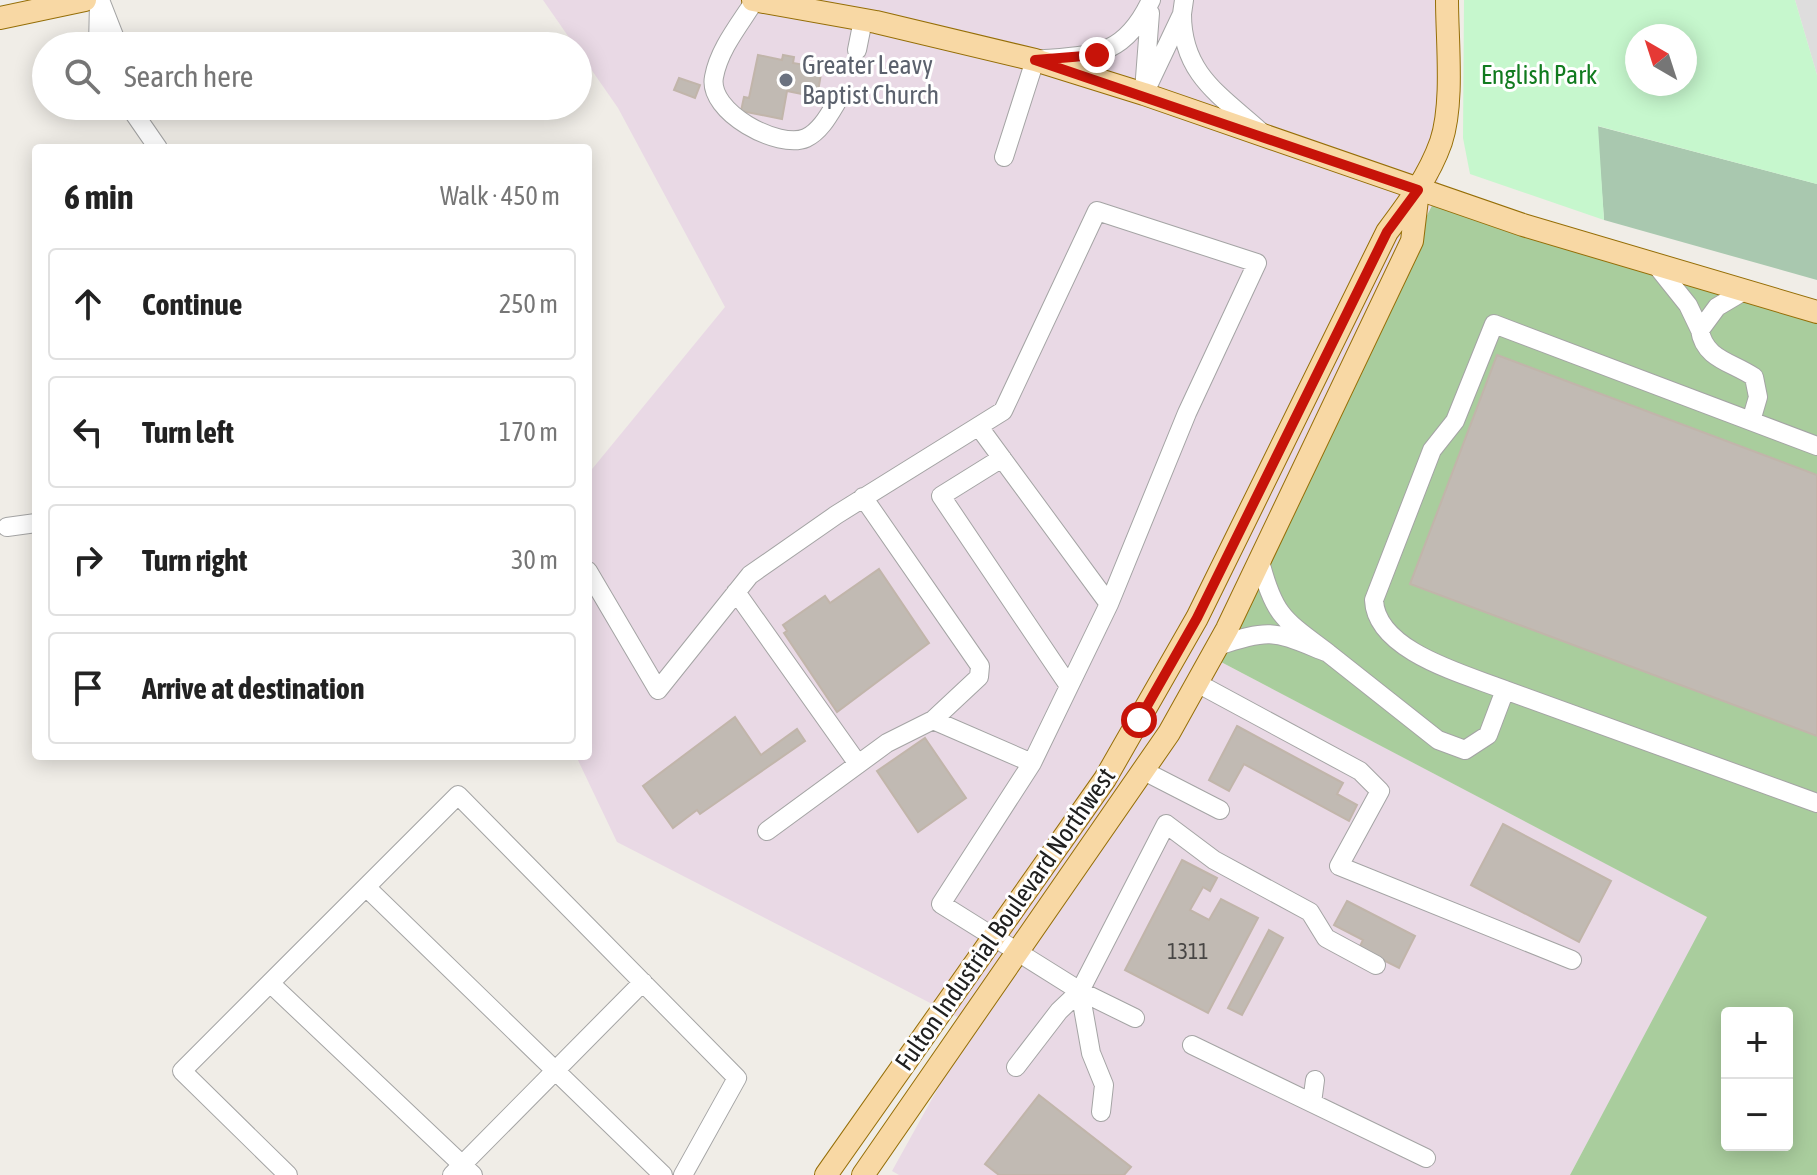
<!DOCTYPE html>
<html lang="en">
<head>
<meta charset="utf-8">
<style>
	:root { --surface:#fff; --page:#f2f2f2; --text:#222; --muted:#767676; --line:#e0e0e0 }
	body { margin:0; font-family:"Asap Condensed",sans-serif; background:var(--page); color:var(--text) }
	.controls { position:absolute; right:24px; bottom:24px; display:grid; overflow:hidden; border-radius:8px; box-shadow:0 4px 20px #0003 }
	.controls button { width:72px; height:72px; display:grid; place-items:center; padding:0; border:0; border-bottom:2px solid var(--line); background:var(--surface); color:var(--text); font:40px sans-serif }
	.compass { position:absolute; left:1625px; top:24px; width:72px; height:72px; border-radius:50%; background:var(--surface); box-shadow:0 4px 20px #0003; rotate:321deg }
	.stop { position:absolute; width:24px; height:24px; margin:-18px; border:6px solid #c71309; border-radius:50%; background:#fff }
	.stop.end { background:#c71309; border-color:#fff; box-shadow:0 2px 8px #0008 }
	.list { margin:0; padding:0; list-style:none }
	h2 { display:flex; justify-content:space-between; align-items:center; height:104px; margin:0; padding:0 32px; font-size:34px }
	h2 small { font-size:26px; font-weight:400; color:var(--muted) }
	.list li { display:grid; grid-template-columns:52px 1fr auto; gap:24px; align-items:center; box-sizing:border-box; height:112px; margin:0 16px 16px; padding:0 16px; border:2px solid var(--line); border-radius:8px }
	.list b { display:block; font-size:30px; white-space:nowrap }
	.list em { font-size:26px; font-style:normal; color:var(--muted) }
	.icon { flex:none; width:44px; height:44px; fill:none; stroke:currentColor; stroke-width:2; stroke-linecap:round; stroke-linejoin:round }
	.map { position:relative; flex:none; width:1817px; height:1175px; overflow:hidden }
	.search { position:absolute; background:var(--surface); box-shadow:0 4px 20px #0003; left:32px; top:32px; width:560px; height:88px; display:flex; align-items:center; gap:20px; box-sizing:border-box; padding:0 28px; border-radius:44px; color:var(--muted); font-size:30px }
	.panel { position:absolute; background:var(--surface); box-shadow:0 4px 20px #0003; left:32px; top:144px; width:560px; height:616px; border-radius:8px }
	.map>svg:first-child { display:block }
	.residential { fill:#dedddd }
	.industrial { fill:#e9d9e5 }
	.forest { fill:#a9cd9d; fill-rule:evenodd }
	.cemetery { fill:#a9c8af }
	.park { fill:#c6f7cd; fill-rule:evenodd }
	.building { fill:#c1bab3; stroke:#c1b5aa; stroke-width:2 }
	.lines { fill:none; stroke-linecap:round; stroke-linejoin:round }
	.minor-casing { stroke:#a4a4a4; stroke-width:20 }
	.major-casing { stroke:#956e07; stroke-width:24 }
	.minor { stroke:#fff; stroke-width:18 }
	.major { stroke:#f8d8a4; stroke-width:22 }
	.route { stroke:#c71309; stroke-width:10 }
	.worship-dot { fill:#6b7280; stroke:#fff; stroke-width:3 }
	.labels { text-anchor:middle; stroke-width:6; stroke-linejoin:round; paint-order:stroke }
	.number-label { font-size:22px; fill:#484645 }
	.worship-label { font-size:26px; fill:#5b616d; stroke:#fff; text-anchor:start }
	.park-label { font-size:26px; fill:#117b1f; stroke:#fff }
	.street-label { font-size:26px; fill:#202020; stroke:#fff }
</style>
</head>
<body>
<div class="map">
<svg width="1817" height="1175" viewBox="0 0 1817 1175">
	<rect width="100%" height="100%" fill="#f0ede7"/>
	<path class="residential" d="M1795,0H1817V75Z"/>
	<path class="industrial" d="M543,0H1444L1438,194L1202,652L1708,917L1570,1175H899L892,1171L973,1025L617,842L576,756H588V474L725,307L618,108Z"/>
	<path class="forest" d="M1438,194L1817,303V1175H1570L1707,917L1202,652ZM1727,1013H1787V1145H1727Z"/>
	<path class="cemetery" d="M1597,126L1817,184V280L1604,220Z"/>
	<path class="park" d="M1464,0H1795L1817,75V184L1598,126L1604,220L1470,174L1463,138ZM1637,36H1685V84H1637Z"/>
	<path class="building" d="M758,55L782,60L783,55L794,57L793,63L822,68L817,97L787,91L782,119L741,111L744,97L749,98Z
		M679,78L700,85L695,98L674,90Z
		M1497,355L1817,475V736L1410,584Z
		M879,569L929,643L837,712L784,633L787,631L783,625L825,596L830,603Z
		M735,717L761,755L797,729L805,741L700,814L697,810L673,828L643,786Z
		M1237,726L1343,783L1337,794L1357,805L1349,821L1244,764L1229,791L1209,780Z
		M925,738L966,798L918,832L877,771Z
		M1503,824L1611,881L1579,942L1471,885Z
		M1182,860L1217,878L1210,891L1203,887L1190,910L1209,920L1221,899L1258,918L1208,1013L1125,970Z
		M1347,901L1415,936L1399,968L1359,948L1363,940L1334,925Z
		M1269,930L1283,938L1242,1015L1228,1008Z
		M1039,1095L1131,1167L1124,1175H999L985,1164Z"/>
	<g class="lines">
		<defs>
			<path id="minor" d="M100,0L118,46
				M755,0C740,24 719,49 714,77C707,112 779,150 806,138C821,131 830,113 838,100
				M1182,14C1182,74 1220,95 1261,132
				M98,46L99,3
				M857,50L863,20
				M1144,91L1150,13
				M1144,94L1182,14L1184,0
				M129,106L158,148
				M1004,157L1035,60C1093,55 1124,58 1151,0
				M1656,265L1688,305L1700,330L1717,307L1744,291
				M1700,330C1704,359 1732,362 1754,377L1758,397L1751,421
				M979,427L1109,604
				M1002,458L941,496L1069,686
				M863,497L980,666L979,677L933,720
				M7,527L36,523
				M588,571L658,690L750,575L836,515L1003,411L1097,211L1257,263L1187,413L1109,604L1032,763L941,904L1080,991L1059,1011L1016,1067
				M736,592L858,764
				M1218,646C1273,627 1275,632 1328,653C1284,620 1274,616 1260,561
				M1328,653L1438,740L1465,750L1488,735L1505,690C1464,674 1376,651 1374,600L1432,450L1455,421L1494,324L1817,446
				M1197,683L1360,771L1380,791L1339,866L1572,960
				M1505,690L1817,803
				M1144,771L1220,810
				M767,831L887,743L933,720L1032,763
				M366,887L663,1175
				M270,983L473,1175
				M1080,991L1135,1018
				M1192,1045L1426,1158
				M1312,1103L1315,1080
				M1101,1112L1104,1085L1091,1053L1080,991L1166,824L1214,860L1310,912L1326,938L1376,965
				M288,1175L182,1071L458,795L737,1078L683,1175
				M452,1175L643,982"/>
			<path id="major" d="M753,0L876,22L1035,60L1144,94L1523,225L1817,312
				M0,18L85,0
				M826,1175L1105,779L1197,618L1387,232C1408,204 1429,176 1441,142C1454,103 1447,41 1447,0
				M863,1175L1169,733L1227,629L1412,241L1418,191"/>
		</defs>
		<use href="#minor" class="minor-casing"/>
		<use href="#major" class="major-casing"/>
		<use href="#minor" class="minor"/>
		<use href="#major" class="major"/>
	</g>
	<g class="lines">
		<path class="route" d="M1097,55L1035,60L1418,190L1387,232L1197,618L1139,720"/>
	</g>
	<circle class="worship-dot" cx="786" cy="80" r="8"/>
	<g class="labels">
		<g class="number-label">
			<text x="1188" y="959">1311</text>
		</g>
		<g class="worship-label">
			<text x="802" y="74">Greater Leavy<tspan x="802" dy="30">Baptist Church</tspan></text>
		</g>
		<g class="park-label">
			<text x="1539" y="84">English Park</text>
		</g>
		<g class="street-label">
			<text transform="translate(1005 919) rotate(-55)" y="9">Fulton Industrial Boulevard Northwest</text>
		</g>
	</g>
</svg>
<div class="controls">
<button>+</button>
<button>−</button>
</div>
<svg class="compass" viewBox="-18 -18 36 36"><path d="M0-13l5 13h-10z" fill="#e53935"/><path d="M0 13l5-13h-10z" fill="#767676"/></svg>
<div class="stop" style="left:1139px;top:720px"></div>
<div class="stop end" style="left:1097px;top:55px"></div>
<div class="search"><svg class="icon" aria-label="search" viewBox="0 0 24 24"><circle cx="10" cy="10" r="6"/><path d="M15 15l6 6"/></svg>Search here</div>
<section class="panel">
<h2>6 min<small>Walk · 450 m</small></h2>
<ul class="list">
<li><svg class="icon" aria-label="ahead" viewBox="0 0 24 24"><path d="M12 20V5M6 11l6-6 6 6"/></svg><div><b>Continue</b></div><em>250 m</em></li>
<li><svg class="icon" aria-label="left" viewBox="0 0 24 24"><path d="M17 20v-9H6M10 6l-5 5 5 5"/></svg><div><b>Turn left</b></div><em>170 m</em></li>
<li><svg class="icon" aria-label="right" viewBox="0 0 24 24"><path d="M7 20v-9h11M14 6l5 5-5 5"/></svg><div><b>Turn right</b></div><em>30 m</em></li>
<li><svg class="icon" aria-label="arrive" viewBox="0 0 24 24"><path d="M6 21V4h12l-3 4 3 4H6"/></svg><div><b>Arrive at destination</b></div></li>
</ul>
</section>
</div>
</body>
</html>
